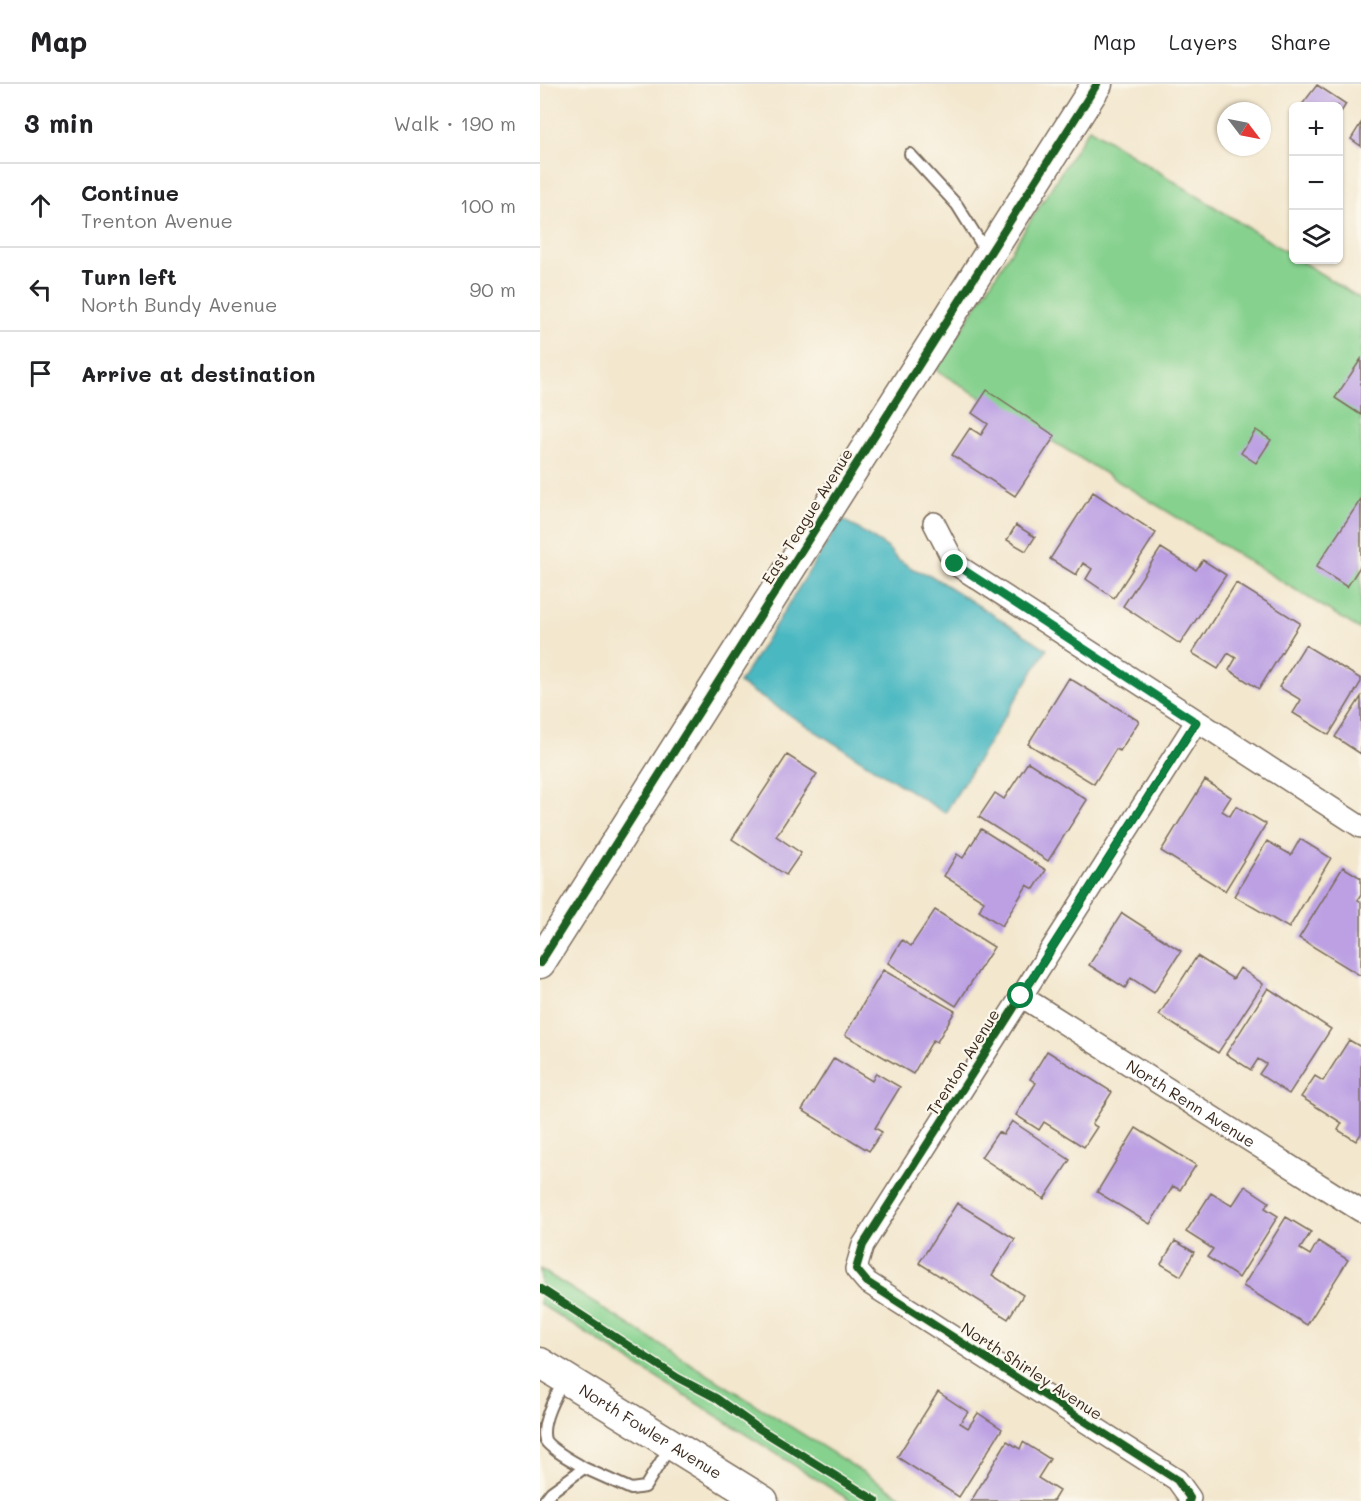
<!DOCTYPE html>
<html lang="en">
<head>
<meta charset="utf-8">
<style>
	:root { --surface:#fff; --page:#f6f6f6; --text:#202124; --muted:#757577; --line:#e0e0e0 }
	body { margin:0; font-family:Mali,sans-serif; background:var(--page); color:var(--text) }
	.controls { position:absolute; right:18px; top:18px; display:grid; overflow:hidden; border-radius:9px; box-shadow:0 2px 4px #0004 }
	.controls button { width:54px; height:54px; display:grid; place-items:center; padding:0; border:0; border-bottom:2px solid var(--line); background:var(--surface); color:var(--text); font:30px sans-serif }
	.compass { position:absolute; left:677px; top:18px; width:54px; height:54px; border-radius:50%; background:var(--surface); box-shadow:0 2px 4px #0004; rotate:122deg }
	.stop { position:absolute; width:18px; height:18px; margin:-14px; border:4px solid #0b8043; border-radius:50%; background:#fff }
	.stop.end { background:#0b8043; border-color:#fff; box-shadow:0 2px 6px #0008 }
	.list { margin:0; padding:0; list-style:none }
	h2 { display:flex; justify-content:space-between; align-items:center; height:78px; margin:0; padding:0 24px; font-size:26px }
	h2 small { font-size:20px; font-weight:400; color:var(--muted) }
	.list li { display:grid; grid-template-columns:39px 1fr auto; gap:18px; align-items:center; box-sizing:border-box; height:84px; padding:0 24px; border-top:2px solid var(--line) }
	.list b { display:block; font-size:22px; white-space:nowrap }
	.list p { margin:0; font-size:20px; white-space:nowrap; color:var(--muted) }
	.list em { font-size:20px; font-style:normal; color:var(--muted) }
	.icon { flex:none; width:33px; height:33px; fill:none; stroke:currentColor; stroke-width:2; stroke-linecap:round; stroke-linejoin:round }
	.map { position:relative; flex:none; width:821px; height:1417px; overflow:hidden }
	header { display:flex; align-items:center; gap:36px; box-sizing:border-box; height:84px; padding:0 30px; background:var(--surface); border-bottom:2px solid var(--line) }
	header strong { font-size:28px }
	nav { display:flex; gap:33px; margin-inline-start:auto; font-size:21px }
	main { display:flex }
	aside { flex:1; background:var(--surface) }
	.map>svg:first-child { display:block }
	.green { fill:#86d18e; stroke:#607e56; stroke-width:1.5 }
	.water { fill:#4ab8c1; stroke:#427170; stroke-width:1.5 }
	.building { fill:#bca0e3 }
	.lines { fill:none; stroke-linecap:round; stroke-linejoin:round }
	.lane-casing { stroke:#7b6c5c; stroke-width:14 }
	.street-casing { stroke:#7b6c5c; stroke-width:24 }
	.secondary-casing { stroke:#7b6c5c; stroke-width:33 }
	.lane { stroke:#fff; stroke-width:10 }
	.street { stroke:#fff; stroke-width:21 }
	.secondary { stroke:#fff; stroke-width:30 }
	.cycleway-casing { stroke:#fbf7ec; stroke-width:11 }
	.cycleway { stroke:#1b5e20; stroke-width:8 }
	.route { stroke:#0b8043; stroke-width:8 }
	.labels { text-anchor:middle; stroke-width:4.5; stroke-linejoin:round; paint-order:stroke }
	.street-label { font-size:16px; fill:#3b2a1e; stroke:#fbf7ec }
</style>
</head>
<body>
<header>
<strong>Map</strong>
<nav><a>Map</a><a>Layers</a><a>Share</a></nav>
</header>
<main>
<aside>
<h2>3 min<small>Walk · 190 m</small></h2>
<ul class="list">
<li><svg class="icon" aria-label="ahead" viewBox="0 0 24 24"><path d="M12 20V5M6 11l6-6 6 6"/></svg><div><b>Continue</b><p>Trenton Avenue</p></div><em>100 m</em></li>
<li><svg class="icon" aria-label="left" viewBox="0 0 24 24"><path d="M17 20v-9H6M10 6l-5 5 5 5"/></svg><div><b>Turn left</b><p>North Bundy Avenue</p></div><em>90 m</em></li>
<li><svg class="icon" aria-label="arrive" viewBox="0 0 24 24"><path d="M6 21V4h12l-3 4 3 4H6"/></svg><div><b>Arrive at destination</b></div></li>
</ul>
</aside>
<div class="map">
<svg width="821" height="1417" viewBox="0 0 821 1417">
	<rect width="100%" height="100%" fill="#fbf7ec"/>
	<filter id="ink" filterUnits="userSpaceOnUse"><feTurbulence type="fractalNoise" baseFrequency=".0167" numOctaves="2"/><feDisplacementMap in="SourceGraphic" scale="12" xChannelSelector="R" yChannelSelector="G"/><feConvolveMatrix kernelMatrix="1 2 1 2 8 2 1 2 1" color-interpolation-filters="sRGB"/></filter>
	<filter id="wash" filterUnits="userSpaceOnUse"><feTurbulence type="fractalNoise" baseFrequency=".008" numOctaves="4" result="noise"/><feDisplacementMap in="SourceGraphic" scale="24" xChannelSelector="R" yChannelSelector="G"/><feGaussianBlur stdDeviation="1.35" result="paint"/><feColorMatrix in="noise" values="0 0 0 0 0 0 0 0 0 0 0 0 0 0 0 0 0 1.4 0 .05"/><feComposite in="paint" operator="in"/></filter>
	<g filter="url(#wash)">
		<rect width="100%" height="100%" fill="#f3e7ce"/>
		<path class="green" d="M549,44L753,172L754,176H759L821,215V546L396,286Z
			M0,1185L369,1417H311L0,1220Z"/>
		<path class="water" d="M302,435L347,463L356,474L373,485L390,491L507,565L405,729L199,599Z"/>
		<g id="blocks">
			<path class="building" d="M777,1L806,20L798,33V22H761Z
				M821,39V62L811,55Z
				M821,275V331L795,314Z
				M447,306L515,352L475,412L412,371L430,344L441,351L448,340L432,329Z
				M716,346L731,356L716,379L701,369Z
				M553,408L616,449L574,514L546,495L552,485L543,479L536,491L510,475Z
				M821,415V481L807,503L776,483Z
				M476,441L495,453L486,467L467,456Z
				M621,464L656,486L663,476L686,491L640,560L583,522Z
				M696,499L760,539L719,605L689,586L696,574L688,569L678,585L652,569Z
				M765,561L821,595V598L789,651L753,629L761,616L739,603Z
				M529,594L599,637L580,667L576,665L554,700L488,660Z
				M821,613V670L795,653Z
				M247,671L277,690L236,752L261,769L246,791L192,755Z
				M488,678L547,716L508,777L439,733L455,709L464,715Z
				M665,696L691,713L682,727L690,732L696,722L726,740L685,807L621,767Z
				M441,745L506,786L494,805L487,801L462,842L439,827L444,817L404,792L417,770L423,774Z
				M760,755L791,774L749,844L694,812L727,757L751,771Z
				M803,783L821,794V811L818,816L821,818V892L759,854Z
				M395,826L454,863L416,922L348,879L362,856L371,862Z
				M582,829L641,867L614,909L591,894L585,904L549,881Z
				M657,872L693,895L700,884L723,900L678,969L619,931Z
				M343,886L415,927L397,958L393,956L373,990L305,951Z
				M728,904L791,945L749,1010L719,990L726,980L718,975L711,986L686,970Z
				M809,956L821,963V1050L816,1057L798,1046L802,1039L761,1013L775,992L783,997Z
				M507,967L572,1008L552,1040L557,1043L544,1063L504,1038L499,1046L476,1031L496,999L490,995Z
				M294,974L332,997L336,989L360,1003L335,1044L342,1048L329,1067L262,1026Z
				M472,1037L530,1076L504,1115L441,1073L458,1048L463,1051Z
				M596,1044L656,1081L640,1106L633,1102L610,1140L557,1108Z
				M705,1102L729,1118L725,1124L738,1132L699,1194L667,1173L673,1165L646,1148L671,1109L692,1122Z
				M417,1119L475,1155L452,1191L483,1211L468,1235L379,1179Z
				M746,1133L771,1148L760,1165L770,1171L778,1157L808,1176L767,1241L703,1202Z
				M635,1157L654,1168L641,1192L621,1180Z
				M398,1308L428,1328L420,1339L428,1344L438,1329L462,1345L419,1413L357,1373Z
				M467,1357L480,1365L483,1358L510,1375L498,1394L519,1407L513,1417H431Z"/>
		</g>
	</g>
	<g filter="url(#ink)">
		<use href="#blocks" fill-opacity="0" stroke="#7b6c5c" stroke-width="1.5"/>
		<g class="lines">
			<defs>
				<path id="lane" d="M370,70L417,121L447,169
					M25,1295C16,1310 0,1339 5,1356C11,1366 35,1378 44,1384
					M4,1417L11,1408L44,1384L91,1405L105,1403L131,1361"/>
				<g id="street">
					<path d="M394,439L415,480L821,743"/>
					<path id="s1" d="M481,912L821,1127"/>
					<path d="M649,1417L650,1414L637,1396L327,1198L316,1185L323,1161L656,638"/>
				</g>
				<g id="secondary">
					<path d="M0,879L557,0"/>
					<path id="s2" d="M0,1279L223,1417"/>
				</g>
			</defs>
			<use href="#lane" class="lane-casing"/>
			<use href="#street" class="street-casing"/>
			<use href="#secondary" class="secondary-casing"/>
			<use href="#lane" class="lane"/>
			<use href="#street" class="street"/>
			<use href="#secondary" class="secondary"/>
			<defs>
				<path id="cycleway" d="M0,879L557,0
					M0,1204L138,1294L176,1314L218,1344L336,1417
					M649,1417L650,1414L637,1396L327,1198L316,1185L323,1161L656,638"/>
			</defs>
			<use href="#cycleway" class="cycleway-casing"/>
			<use href="#cycleway" class="cycleway"/>
		</g>
	</g>
	<g class="lines" filter="url(#ink)">
		<path class="route" d="M415,480L656,638L481,912"/>
	</g>
	<g class="labels">
		<g class="street-label">
			<text transform="translate(267 432) rotate(-58)" y="6">East Teague Avenue</text>
			<text transform="translate(423 978) rotate(-58)" y="6">Trenton Avenue</text>
			<text dy="6" stroke="none"><textPath href="#s1" startOffset="201">North Renn Avenue</textPath></text>
			<text transform="translate(492 1287) rotate(33)" y="6">North Shirley Avenue</text>
			<text dy="6" stroke="none"><textPath href="#s2" startOffset="130">North Fowler Avenue</textPath></text>
		</g>
	</g>
</svg>
<div class="controls">
<button>+</button>
<button>−</button>
<button><svg class="icon" aria-label="layers" viewBox="0 0 24 24"><path d="M12 4l9 5-9 5-9-5zM3 14l9 5 9-5"/></svg></button>
</div>
<svg class="compass" viewBox="-18 -18 36 36"><path d="M0-13l5 13h-10z" fill="#e53935"/><path d="M0 13l5-13h-10z" fill="#757577"/></svg>
<div class="stop" style="left:481px;top:912px"></div>
<div class="stop end" style="left:415px;top:480px"></div>
</div>
</main>
</body>
</html>
